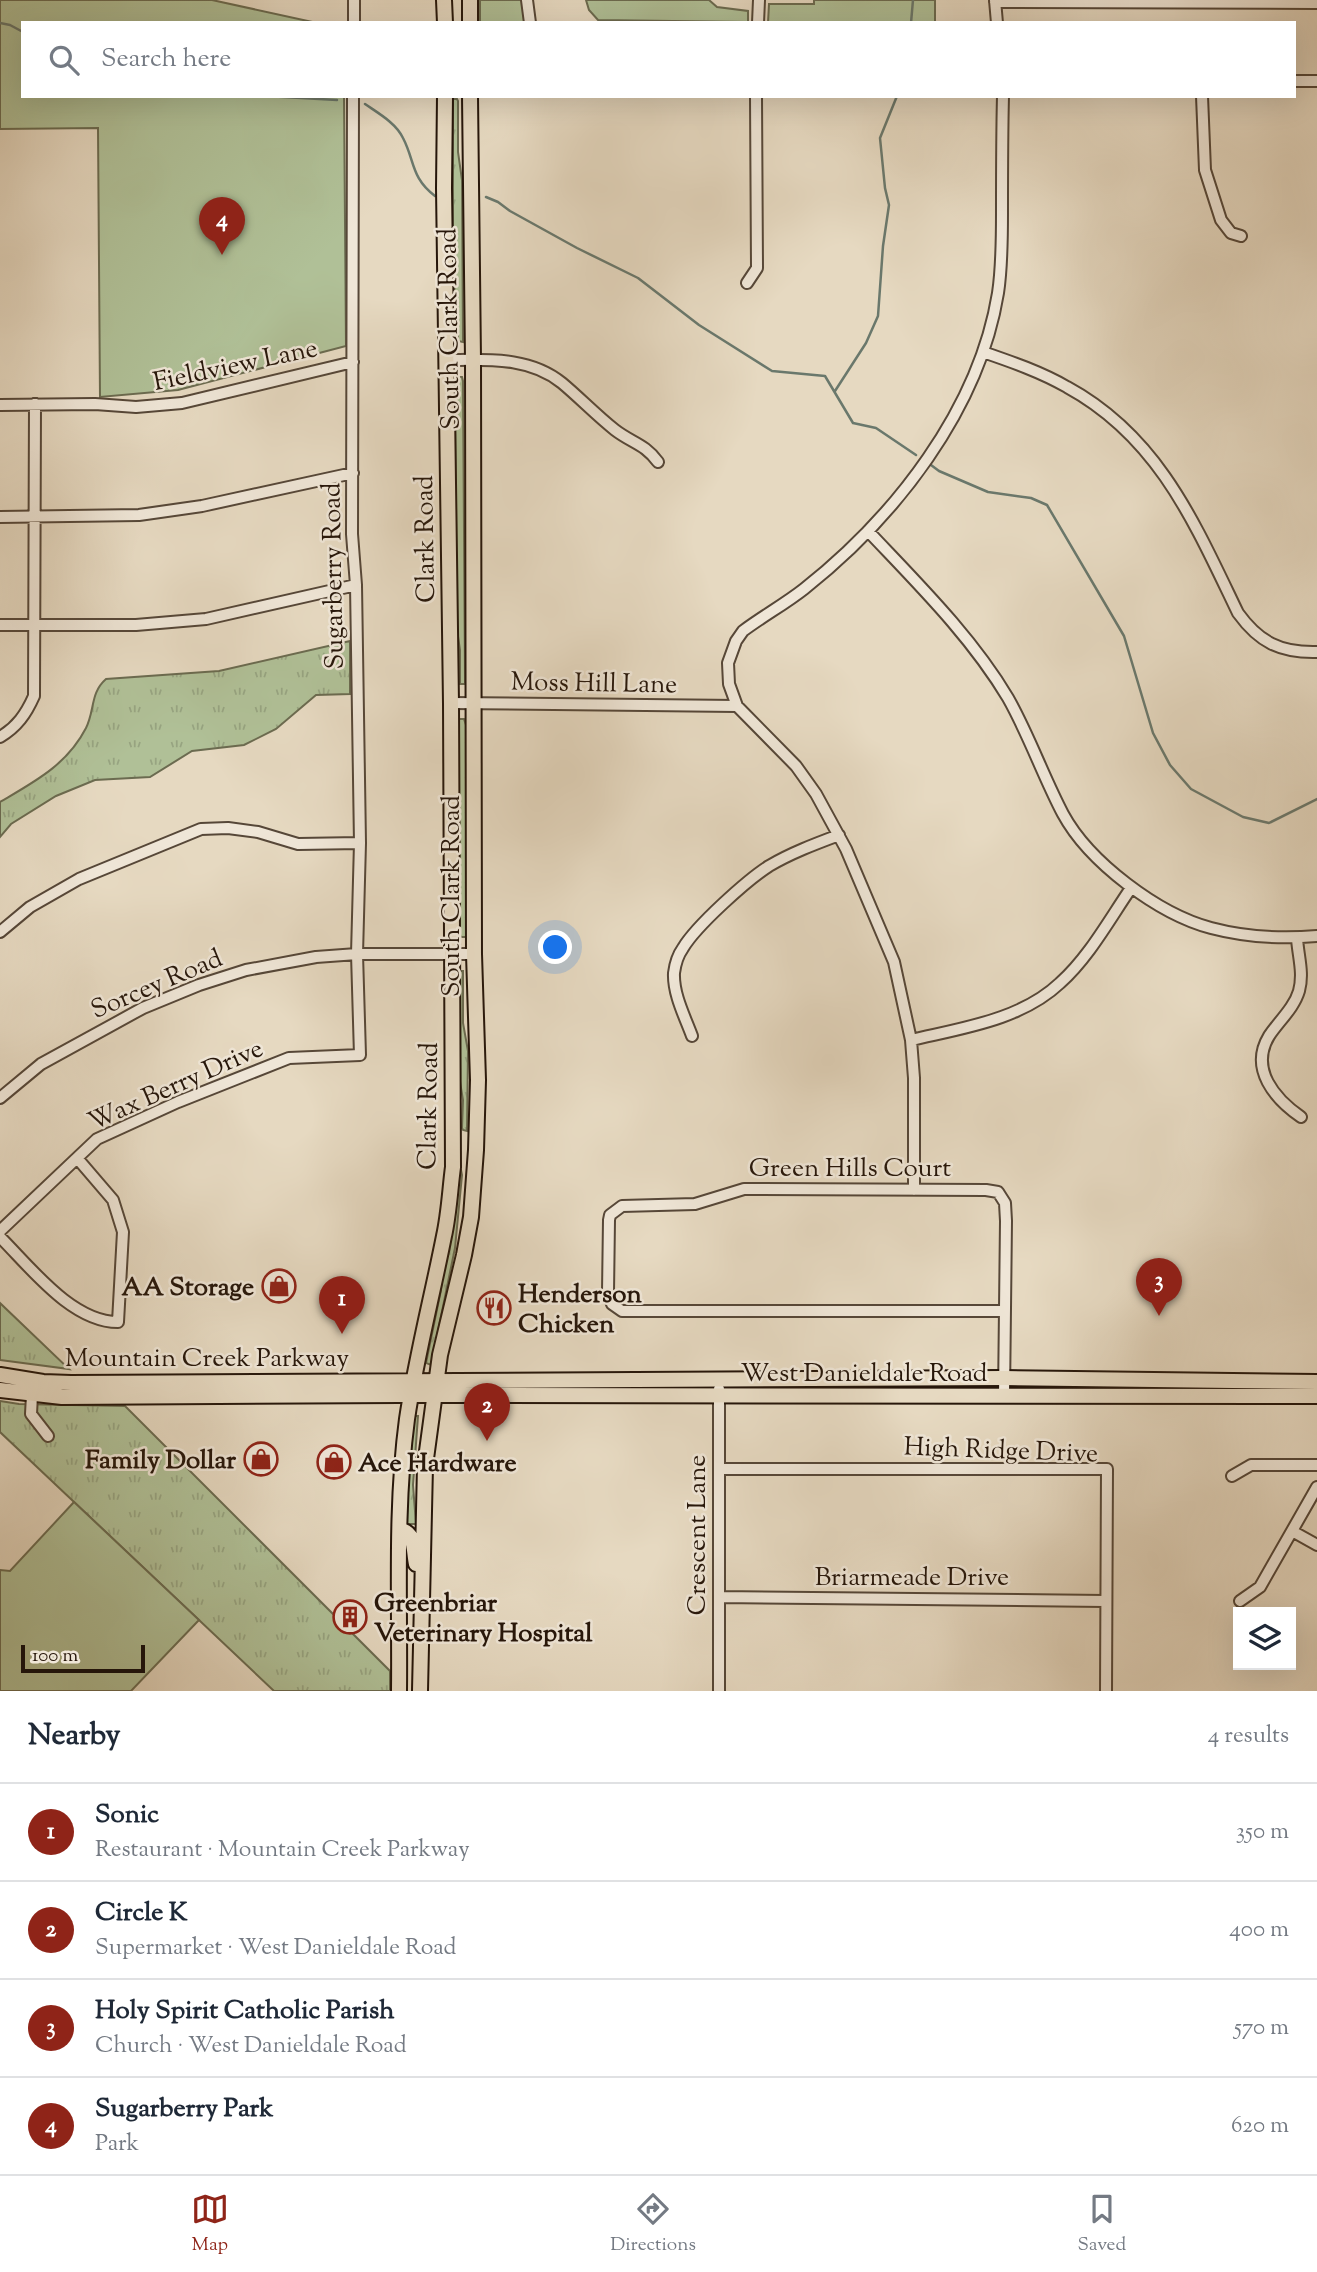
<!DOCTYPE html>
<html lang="en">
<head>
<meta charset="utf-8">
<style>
	:root { --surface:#fff; --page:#f6f6f7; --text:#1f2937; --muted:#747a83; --line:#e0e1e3; --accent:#8f2418 }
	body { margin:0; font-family:"Sorts Mill Goudy",serif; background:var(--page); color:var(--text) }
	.controls { position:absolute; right:21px; bottom:21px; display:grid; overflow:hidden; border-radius:0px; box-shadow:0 7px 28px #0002 }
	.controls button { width:63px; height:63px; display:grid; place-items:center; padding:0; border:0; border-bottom:2px solid var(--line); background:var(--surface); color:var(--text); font:35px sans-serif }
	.scale { position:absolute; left:21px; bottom:18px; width:124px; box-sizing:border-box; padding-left:7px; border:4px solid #26160a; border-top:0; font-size:19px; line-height:24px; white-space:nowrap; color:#26160a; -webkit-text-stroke:5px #efe6d7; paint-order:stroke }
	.you { position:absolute; left:556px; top:948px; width:24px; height:24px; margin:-18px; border:5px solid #fff; border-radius:50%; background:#1a73e8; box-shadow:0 0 0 10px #1a73e833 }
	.badge { display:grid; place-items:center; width:46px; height:46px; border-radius:50%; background:var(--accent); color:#fff; font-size:23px; font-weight:700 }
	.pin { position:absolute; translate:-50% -58px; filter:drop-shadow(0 2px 4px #0008) }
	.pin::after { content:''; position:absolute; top:37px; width:24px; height:21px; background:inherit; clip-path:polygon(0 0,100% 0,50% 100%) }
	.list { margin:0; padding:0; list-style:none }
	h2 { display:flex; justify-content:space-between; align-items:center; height:91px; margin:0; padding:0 28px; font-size:30px }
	h2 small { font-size:23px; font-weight:400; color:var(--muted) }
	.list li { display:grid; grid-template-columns:46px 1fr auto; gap:21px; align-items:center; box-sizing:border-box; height:98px; padding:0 28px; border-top:2px solid var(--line) }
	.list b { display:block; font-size:26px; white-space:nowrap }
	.list p { margin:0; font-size:23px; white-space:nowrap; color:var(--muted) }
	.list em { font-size:23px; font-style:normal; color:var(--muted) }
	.icon { flex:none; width:38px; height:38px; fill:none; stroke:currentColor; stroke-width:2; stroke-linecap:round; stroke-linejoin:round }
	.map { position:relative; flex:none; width:1317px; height:1691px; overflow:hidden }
	.search { position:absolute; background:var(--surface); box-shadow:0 7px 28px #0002; left:21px; right:21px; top:21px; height:77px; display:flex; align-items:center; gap:18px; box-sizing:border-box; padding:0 24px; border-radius:0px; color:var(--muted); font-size:26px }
	.sheet { height:483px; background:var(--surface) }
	nav { display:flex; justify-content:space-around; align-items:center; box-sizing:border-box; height:98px; border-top:2px solid var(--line); background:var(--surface); font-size:19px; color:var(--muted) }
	nav a { display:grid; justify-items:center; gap:4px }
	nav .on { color:var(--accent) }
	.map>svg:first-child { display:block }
	.grass { fill:url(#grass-tufts); stroke:#6b6b50; stroke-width:2 }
	.park { fill:#b0c097; stroke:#6b6b50; stroke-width:2 }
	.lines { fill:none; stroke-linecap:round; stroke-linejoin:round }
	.stream { stroke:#6a786c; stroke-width:2.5 }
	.minor-casing { stroke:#564738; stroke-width:14 }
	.major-casing { stroke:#26160a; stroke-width:18 }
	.minor { stroke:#efe6d7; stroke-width:10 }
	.major { stroke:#e6d9c1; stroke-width:14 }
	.labels { text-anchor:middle; stroke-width:5; stroke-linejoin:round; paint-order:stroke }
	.street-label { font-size:26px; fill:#26160a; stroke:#efe6d7 }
	.poi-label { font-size:26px; font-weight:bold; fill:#26160a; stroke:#efe6d7; text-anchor:start }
</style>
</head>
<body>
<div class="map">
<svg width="1317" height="1691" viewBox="0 0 1317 1691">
	<defs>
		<pattern id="grass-tufts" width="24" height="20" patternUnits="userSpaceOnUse" patternTransform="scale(1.75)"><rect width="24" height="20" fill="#b0c097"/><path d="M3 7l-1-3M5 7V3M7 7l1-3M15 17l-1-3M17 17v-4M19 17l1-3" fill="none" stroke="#97a481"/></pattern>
	</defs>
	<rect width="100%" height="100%" fill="#e6d9c1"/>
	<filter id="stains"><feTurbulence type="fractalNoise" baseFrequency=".00286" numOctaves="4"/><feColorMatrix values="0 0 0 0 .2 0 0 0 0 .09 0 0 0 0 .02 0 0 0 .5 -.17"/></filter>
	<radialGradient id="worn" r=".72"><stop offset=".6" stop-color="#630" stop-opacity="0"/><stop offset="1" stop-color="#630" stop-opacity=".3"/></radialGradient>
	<path class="grass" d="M453,99H457L458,101V152L462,180L463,342L458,341L457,308L453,278Z
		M455,377H462L463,381L465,681V684H460V650L456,623Z
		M350,641V694L316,695L276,729L244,745L192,751L150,777L95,780L56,796L11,824L0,837V802C34,782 67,765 86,728C95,710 90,693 106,679L219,671Z
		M458,719H464L466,725V937H459Z
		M458,971H463V1023L468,1051L467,1131L463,1130L462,1128L463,1100L459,1076Z
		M457,1170H461L462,1175L455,1248L431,1365L426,1363L441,1290L443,1265Z
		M0,1303L69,1369L0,1360Z
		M0,1401L19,1404L125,1406L390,1671V1691H274L0,1432Z
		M414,1416H418L413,1485L416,1524H407V1487Z"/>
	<path class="park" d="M0,0H212L317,23H23V96H344L346,346L178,390L100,397L98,128L0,129Z
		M480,0H522L526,23H480Z
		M586,0H709L717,7L748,11V22L598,20L589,10Z
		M814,0H935V23H768L769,4H814Z
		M74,1502L199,1620L131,1691H0V1570L10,1571Z"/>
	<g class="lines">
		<path class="stream" d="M0,23L10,25L23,32
			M911,23L913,0
			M265,96L337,100
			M365,104C378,113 396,123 403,138C415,161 411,178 435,196
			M486,197L498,202L510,211L577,248L638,278L699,325L772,371L825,376L853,423L876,428L916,455
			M835,391L866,343L878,316L883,246L889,205L885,188L880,138L897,96
			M931,465L939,471L988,492L1031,498L1047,505L1124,636L1153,733L1170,765L1191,789L1243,817L1269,823L1317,799"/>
		<defs>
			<path id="minor" d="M354,0V23
				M527,0L530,23
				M995,0L997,23
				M995,2L1317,3
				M758,23L759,0
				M1294,81H1317
				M1202,96L1205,170L1221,220L1231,233L1241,236
				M747,283L757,268L756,96
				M983,352C1012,362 1041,372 1067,387C1159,437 1195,524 1238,613C1259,642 1280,653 1317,652
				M446,360C486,360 529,356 562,383C580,398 596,415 615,430C632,443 645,444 658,462
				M0,405L95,404L136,407L182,403L353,362
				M0,517L139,515L202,506L353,473
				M868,531C917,583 971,636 1008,698C1029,735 1043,776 1063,814C1089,862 1158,914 1211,928C1245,937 1282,939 1317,936
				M0,625H136L206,619L356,585
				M451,703L737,706
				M0,737C17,727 26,714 34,696L35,404
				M0,932L30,907L79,879L201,829L228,828L258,832L298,844L360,843
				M1297,938C1298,956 1304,973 1299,991C1294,1008 1279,1021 1269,1036C1249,1069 1275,1099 1301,1117
				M692,1036C685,1017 673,994 674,973C675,965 678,955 683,948C696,926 747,880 769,866C791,853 815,844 839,835
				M911,1040C962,1028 1021,1020 1060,983C1089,957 1109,920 1131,888
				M0,1098L41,1064L143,1008L199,985L246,970L316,957L357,954H474
				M914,1190V1078L911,1040L894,962L846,849L816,794L796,766L737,706L729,684L728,663L736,641L743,631C763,616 785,604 804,589C895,517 979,410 998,293C1002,267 1002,240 1002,213C1002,174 1002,135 1003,96
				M0,1231L97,1139L178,1102L289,1058L360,1055L357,954L360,843L356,585L352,534L353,96
				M0,1237C31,1268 72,1322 118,1322L123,1232L113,1200L77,1158
				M719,1389V1691
				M32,1395L31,1414L48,1436
				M1004,1396L1006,1221L1005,1203L998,1192L986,1190L744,1189L695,1204L622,1206L610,1215L609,1220L608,1292L612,1304L622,1311H1005
				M719,1469H1107L1106,1691
				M1232,1476L1251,1465H1317
				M1292,1531L1317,1545
				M719,1597L1105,1601
				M1240,1601L1260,1587L1317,1487"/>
			<path id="major" d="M444,0L445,23
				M470,23V0
				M0,1375L43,1382L71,1383L1004,1378L1317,1382
				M0,1390L62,1397L399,1395L1317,1396
				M400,1530C416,1532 413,1552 416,1564
				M399,1691C400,1601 395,1509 407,1419C416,1358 432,1297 444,1236C449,1214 450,1190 453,1167L451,703L444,188L445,96
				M420,1691L425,1466L440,1355L464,1255L471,1217L476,1150L478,1080L474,954L473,360L470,96"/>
		</defs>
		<use href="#minor" class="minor-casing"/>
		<use href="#major" class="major-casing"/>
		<use href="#minor" class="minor"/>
		<use href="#major" class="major"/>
	</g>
	<defs>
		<symbol id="shop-ring" viewBox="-11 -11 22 22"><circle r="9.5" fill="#efe6d7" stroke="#8f2418" stroke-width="1.5"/><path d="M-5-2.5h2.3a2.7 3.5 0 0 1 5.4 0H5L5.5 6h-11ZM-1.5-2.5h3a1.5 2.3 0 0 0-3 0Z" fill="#8f2418"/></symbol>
		<symbol id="restaurant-ring" viewBox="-11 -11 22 22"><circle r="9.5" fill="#efe6d7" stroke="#8f2418" stroke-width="1.5"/><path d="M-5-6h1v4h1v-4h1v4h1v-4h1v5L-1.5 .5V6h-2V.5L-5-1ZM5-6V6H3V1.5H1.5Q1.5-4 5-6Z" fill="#8f2418"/></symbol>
		<symbol id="building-ring" viewBox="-11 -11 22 22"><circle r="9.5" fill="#efe6d7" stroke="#8f2418" stroke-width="1.5"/><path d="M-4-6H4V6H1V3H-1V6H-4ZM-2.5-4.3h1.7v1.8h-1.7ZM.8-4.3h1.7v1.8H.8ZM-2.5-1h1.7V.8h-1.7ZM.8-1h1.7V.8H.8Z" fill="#8f2418"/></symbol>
	</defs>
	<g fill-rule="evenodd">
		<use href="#shop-ring" x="260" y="1267" width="38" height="38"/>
		<use href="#restaurant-ring" x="475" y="1289" width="38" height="38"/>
		<use href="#shop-ring" x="242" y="1440" width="38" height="38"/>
		<use href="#shop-ring" x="315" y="1443" width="38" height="38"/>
		<use href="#building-ring" x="331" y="1598" width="38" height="38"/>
	</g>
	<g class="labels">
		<g class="street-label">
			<text transform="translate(448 329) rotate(-91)" y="9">South Clark Road</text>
			<text transform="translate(235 364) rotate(-12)" y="9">Fieldview Lane</text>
			<text transform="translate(424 539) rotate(-91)" y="9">Clark Road</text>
			<text transform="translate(332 576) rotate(-91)" y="9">Sugarberry Road</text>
			<text transform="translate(594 682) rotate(1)" y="9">Moss Hill Lane</text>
			<text transform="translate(450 896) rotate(-90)" y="9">South Clark Road</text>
			<text transform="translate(156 983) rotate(-23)" y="9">Sorcey Road</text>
			<text transform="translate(175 1084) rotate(-24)" y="9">Wax Berry Drive</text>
			<text transform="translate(427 1106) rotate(-89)" y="9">Clark Road</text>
			<text x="850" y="1176">Green Hills Court</text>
			<text x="207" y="1366">Mountain Creek Parkway</text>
			<text x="864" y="1381">West Danieldale Road</text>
			<text transform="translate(1001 1449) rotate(2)" y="9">High Ridge Drive</text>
			<text transform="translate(696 1535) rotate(-90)" y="9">Crescent Lane</text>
			<text x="912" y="1585">Briarmeade Drive</text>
		</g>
		<g class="poi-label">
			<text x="254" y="1295" text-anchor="end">AA Storage</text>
			<text x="518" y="1302">Henderson<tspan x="518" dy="30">Chicken</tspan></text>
			<text x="236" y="1468" text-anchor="end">Family Dollar</text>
			<text x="358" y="1471">Ace Hardware</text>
			<text x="374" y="1611">Greenbriar<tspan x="374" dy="30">Veterinary Hospital</tspan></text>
		</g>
	</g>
	<rect width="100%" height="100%" filter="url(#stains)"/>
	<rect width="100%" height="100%" fill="url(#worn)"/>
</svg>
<div class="controls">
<button><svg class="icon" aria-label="layers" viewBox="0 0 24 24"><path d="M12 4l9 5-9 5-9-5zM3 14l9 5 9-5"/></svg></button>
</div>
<div class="scale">100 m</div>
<div class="you"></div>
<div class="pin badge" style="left:342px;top:1334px">1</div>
<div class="pin badge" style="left:487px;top:1441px">2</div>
<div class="pin badge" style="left:1159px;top:1316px">3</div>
<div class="pin badge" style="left:222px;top:255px">4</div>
<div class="search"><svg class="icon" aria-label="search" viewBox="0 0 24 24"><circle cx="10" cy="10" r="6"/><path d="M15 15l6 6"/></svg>Search here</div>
</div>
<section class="sheet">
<h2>Nearby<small>4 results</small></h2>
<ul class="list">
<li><span class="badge">1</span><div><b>Sonic</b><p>Restaurant · Mountain Creek Parkway</p></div><em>350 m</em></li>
<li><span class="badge">2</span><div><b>Circle K</b><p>Supermarket · West Danieldale Road</p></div><em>400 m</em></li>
<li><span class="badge">3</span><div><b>Holy Spirit Catholic Parish</b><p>Church · West Danieldale Road</p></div><em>570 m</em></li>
<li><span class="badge">4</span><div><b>Sugarberry Park</b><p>Park</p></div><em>620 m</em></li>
</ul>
</section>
<nav>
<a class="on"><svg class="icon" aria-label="map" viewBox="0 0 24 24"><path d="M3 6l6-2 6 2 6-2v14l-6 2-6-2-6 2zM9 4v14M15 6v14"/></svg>Map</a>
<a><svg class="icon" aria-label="directions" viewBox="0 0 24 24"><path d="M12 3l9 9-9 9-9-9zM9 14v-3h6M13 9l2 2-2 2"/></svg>Directions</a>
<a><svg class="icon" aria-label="saved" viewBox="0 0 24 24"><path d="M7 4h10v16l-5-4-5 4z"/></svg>Saved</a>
</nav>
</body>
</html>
